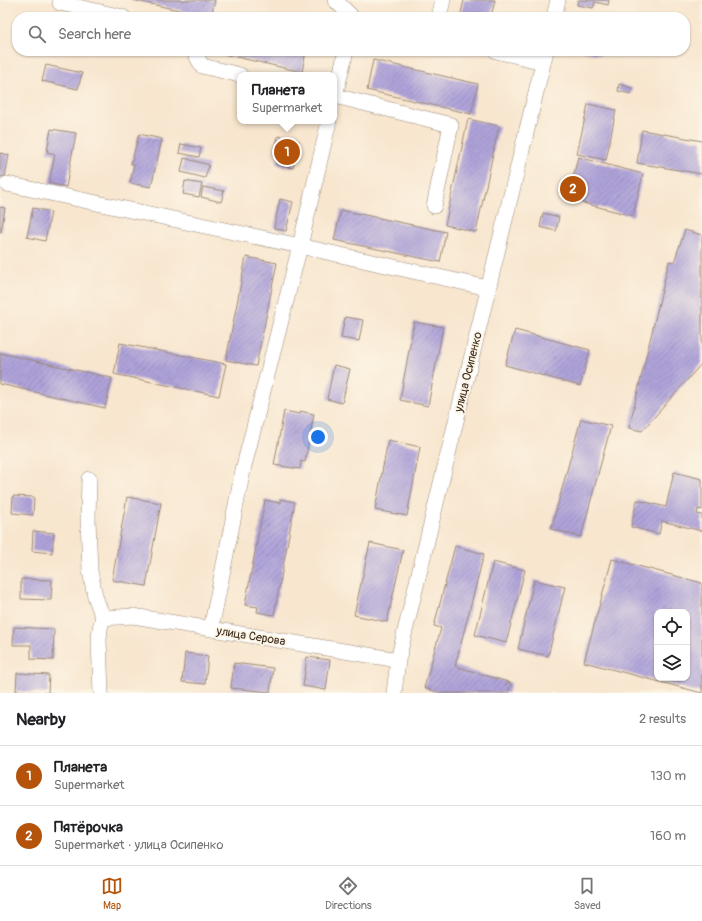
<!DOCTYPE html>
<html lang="en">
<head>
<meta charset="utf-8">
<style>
	:root { --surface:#fff; --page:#f2f2f2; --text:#202124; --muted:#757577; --line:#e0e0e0; --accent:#b45309 }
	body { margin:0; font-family:Pangolin,sans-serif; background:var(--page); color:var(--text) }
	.controls { position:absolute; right:12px; bottom:12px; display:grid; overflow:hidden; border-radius:8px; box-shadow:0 1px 3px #0004 }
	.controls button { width:36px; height:36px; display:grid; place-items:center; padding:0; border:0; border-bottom:1px solid var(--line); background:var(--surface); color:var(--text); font:20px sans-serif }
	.you { position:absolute; left:318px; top:437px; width:14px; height:14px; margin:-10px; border:3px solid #fff; border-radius:50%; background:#1a73e8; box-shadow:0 0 0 6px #1a73e833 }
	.badge { display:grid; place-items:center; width:26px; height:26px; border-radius:50%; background:var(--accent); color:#fff; font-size:13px; font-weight:700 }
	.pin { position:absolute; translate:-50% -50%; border:2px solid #fff; box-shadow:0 1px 4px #0006 }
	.popup { position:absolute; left:237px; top:72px; width:100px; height:52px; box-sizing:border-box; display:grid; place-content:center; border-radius:8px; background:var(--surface); filter:drop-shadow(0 1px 3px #0005); font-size:13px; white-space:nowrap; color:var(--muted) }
	.popup b { font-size:15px; color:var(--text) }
	.popup::after { content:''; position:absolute; left:50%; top:100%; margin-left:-8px; border:8px solid transparent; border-top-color:var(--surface) }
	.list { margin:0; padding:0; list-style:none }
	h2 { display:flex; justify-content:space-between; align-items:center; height:52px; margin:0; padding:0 16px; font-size:17px }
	h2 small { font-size:13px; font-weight:400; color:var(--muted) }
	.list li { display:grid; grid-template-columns:26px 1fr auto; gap:12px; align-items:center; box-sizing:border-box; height:60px; padding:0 16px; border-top:1px solid var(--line) }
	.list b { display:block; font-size:15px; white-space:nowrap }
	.list p { margin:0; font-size:13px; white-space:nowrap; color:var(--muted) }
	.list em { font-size:13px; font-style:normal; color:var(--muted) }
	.icon { flex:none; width:22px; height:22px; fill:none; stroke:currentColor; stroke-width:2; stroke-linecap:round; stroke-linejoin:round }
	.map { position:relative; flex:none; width:702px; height:693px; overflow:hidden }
	.search { position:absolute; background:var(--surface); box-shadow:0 1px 3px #0004; left:12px; right:12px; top:12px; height:44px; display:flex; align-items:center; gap:10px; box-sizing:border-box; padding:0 14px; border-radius:16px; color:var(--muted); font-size:15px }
	.sheet { height:172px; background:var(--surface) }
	nav { display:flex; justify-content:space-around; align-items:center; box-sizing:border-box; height:56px; border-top:1px solid var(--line); background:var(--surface); font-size:11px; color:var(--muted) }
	nav a { display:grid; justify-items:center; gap:2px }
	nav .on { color:var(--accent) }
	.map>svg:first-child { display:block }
	.building { fill:url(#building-hatch); fill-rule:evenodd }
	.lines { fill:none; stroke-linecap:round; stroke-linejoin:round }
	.minor-casing { stroke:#9a8876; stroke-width:16 }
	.minor { stroke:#fff; stroke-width:15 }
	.labels { text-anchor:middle; stroke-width:3.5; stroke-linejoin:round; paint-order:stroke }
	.street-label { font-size:12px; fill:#3b2a1e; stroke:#fcf5e5 }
</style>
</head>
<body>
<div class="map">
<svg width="702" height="693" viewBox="0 0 702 693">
	<defs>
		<pattern id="building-hatch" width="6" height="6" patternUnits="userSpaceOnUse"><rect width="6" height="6" fill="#afa3da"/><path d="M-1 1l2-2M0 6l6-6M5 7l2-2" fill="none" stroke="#9085b0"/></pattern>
	</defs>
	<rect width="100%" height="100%" fill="#fcf5e5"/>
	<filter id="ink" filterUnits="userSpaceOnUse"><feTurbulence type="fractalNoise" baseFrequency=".025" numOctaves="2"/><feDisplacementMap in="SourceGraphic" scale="8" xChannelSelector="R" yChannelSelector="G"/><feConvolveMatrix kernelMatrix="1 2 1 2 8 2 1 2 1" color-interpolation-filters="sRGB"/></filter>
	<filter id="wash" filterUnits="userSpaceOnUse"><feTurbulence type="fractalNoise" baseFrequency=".012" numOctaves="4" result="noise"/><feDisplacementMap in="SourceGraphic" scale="16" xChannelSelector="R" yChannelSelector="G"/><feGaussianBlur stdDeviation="0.9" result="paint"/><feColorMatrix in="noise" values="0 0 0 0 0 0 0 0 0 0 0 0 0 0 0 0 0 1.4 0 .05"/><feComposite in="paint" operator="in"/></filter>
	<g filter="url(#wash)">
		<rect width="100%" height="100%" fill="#f8e6cf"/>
		<g id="blocks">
			<path class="building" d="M132,0H215L211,17Z
				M464,0H495L491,17H460Z
				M578,0H609L608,5L595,2L593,8L577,5Z
				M210,51H306L302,72Z
				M581,51H602L601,55Z
				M373,60L478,84L471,114L367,90Z
				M46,65L82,73L78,89L42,81Z
				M619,84L632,88L631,94L618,91Z
				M588,104L616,110L606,160L577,154Z
				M468,119L499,126L476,232L445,225Z
				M51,129L76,133L66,187L49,183L55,154L47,152Z
				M642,130L702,141V174L637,163Z
				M139,134L162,139L151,187L130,183L134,164H131Z
				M278,136L299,141L293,168L277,164L280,153L275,152Z
				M181,144L201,148L199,157L179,153Z
				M0,153L9,155L5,177L0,176Z
				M578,157L643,174L633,216L568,199Z
				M184,158L209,165L205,178L181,172Z
				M185,181L202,184L199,197L183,194Z
				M203,187L224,191L221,202L201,197Z
				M280,199L293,202L286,231L274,228Z
				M0,207L5,208L1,232H0Z
				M33,208L51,212L45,241L27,237Z
				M341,210L446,232L440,262L334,240Z
				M543,213L559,217L556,231L540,227Z
				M685,230L702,235V363L642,431L629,428L669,261L674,262Z
				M246,257L277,263L256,366L226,360Z
				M345,317L363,320L359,341L341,338Z
				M414,322L443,327L428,406L400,400Z
				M515,330L590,350L580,386L505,365Z
				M120,343L226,364L219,396L114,374Z
				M0,353L112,378L105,408L0,384Z
				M334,365L350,369L342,403L327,399Z
				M284,411L300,414V411L314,414L305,462L301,461L300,469L274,465Z
				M581,419L611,426L581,537L551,529Z
				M388,440L420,447L407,516L375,510Z
				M674,472L702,479V510L698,509L697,514L702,515V531L662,521L659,534L631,527L637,500L666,507Z
				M13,496L34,497L33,515L12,513Z
				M127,497L161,503L146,586L112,580Z
				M280,499L295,502L274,615L257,612L258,607L245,605L265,500L280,503Z
				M33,531L54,533L52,553L32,551Z
				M370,543L403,550L387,622L354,615Z
				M455,546L484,554L455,666L511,683L508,693H441L424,688L441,628L434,626Z
				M612,559L702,583V693L584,662ZM657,612H687V678H657Z
				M493,562L525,570L506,643L475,635Z
				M21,579L52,580L51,600L21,599Z
				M534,580L565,587L548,656L518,649Z
				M14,627L54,629L53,660L31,659V645H13Z
				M185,653L208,656L205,684L182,682Z
				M307,657L330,660L326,690L303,686Z
				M234,663L273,668L270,692L231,688Z
				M17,673L49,675L48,693L16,691Z"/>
		</g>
	</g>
	<g filter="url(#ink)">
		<use href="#blocks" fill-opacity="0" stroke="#9a8876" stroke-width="1"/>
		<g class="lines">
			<defs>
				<path id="minor" d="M335,0L352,17
					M60,3L123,17
					M439,17L443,0
					M554,17L558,0
					M194,51L202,66L240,75
					M346,51L335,96L451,125L434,206
					M496,51L543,62
					M7,184L300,246L488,288
					M89,479L88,519L90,571L95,596L103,618L100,628L99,640L101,693
					M103,618L133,616L398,660
					M211,629L243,470L300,246L329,121
					M394,693L398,660L546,51"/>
			</defs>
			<use href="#minor" class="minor-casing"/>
			<use href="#minor" class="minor"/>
		</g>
	</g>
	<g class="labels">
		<g class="street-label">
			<text transform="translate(468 372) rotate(-76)" y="4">улица Осипенко</text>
			<text transform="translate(251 636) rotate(9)" y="4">улица Серова</text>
		</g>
	</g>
</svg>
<div class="controls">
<button><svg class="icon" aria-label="locate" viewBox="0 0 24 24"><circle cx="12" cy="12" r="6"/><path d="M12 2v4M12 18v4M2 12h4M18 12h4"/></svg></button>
<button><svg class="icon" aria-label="layers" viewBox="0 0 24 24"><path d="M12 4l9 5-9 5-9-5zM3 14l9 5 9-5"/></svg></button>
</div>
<div class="you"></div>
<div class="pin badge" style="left:287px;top:152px">1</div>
<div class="popup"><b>Планета</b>Supermarket</div>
<div class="pin badge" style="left:573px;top:189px">2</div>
<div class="search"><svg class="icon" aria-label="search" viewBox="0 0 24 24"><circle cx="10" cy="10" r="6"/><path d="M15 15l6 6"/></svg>Search here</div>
</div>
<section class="sheet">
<h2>Nearby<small>2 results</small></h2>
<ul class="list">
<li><span class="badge">1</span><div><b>Планета</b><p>Supermarket</p></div><em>130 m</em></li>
<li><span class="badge">2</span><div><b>Пятёрочка</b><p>Supermarket · улица Осипенко</p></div><em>160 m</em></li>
</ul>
</section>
<nav>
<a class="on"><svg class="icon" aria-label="map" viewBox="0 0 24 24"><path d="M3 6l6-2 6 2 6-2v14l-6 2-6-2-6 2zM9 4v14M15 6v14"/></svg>Map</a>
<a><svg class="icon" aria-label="directions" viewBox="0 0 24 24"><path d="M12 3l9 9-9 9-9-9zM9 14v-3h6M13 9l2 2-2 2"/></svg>Directions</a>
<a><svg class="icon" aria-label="saved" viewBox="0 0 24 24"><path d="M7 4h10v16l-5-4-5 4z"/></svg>Saved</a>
</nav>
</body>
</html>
